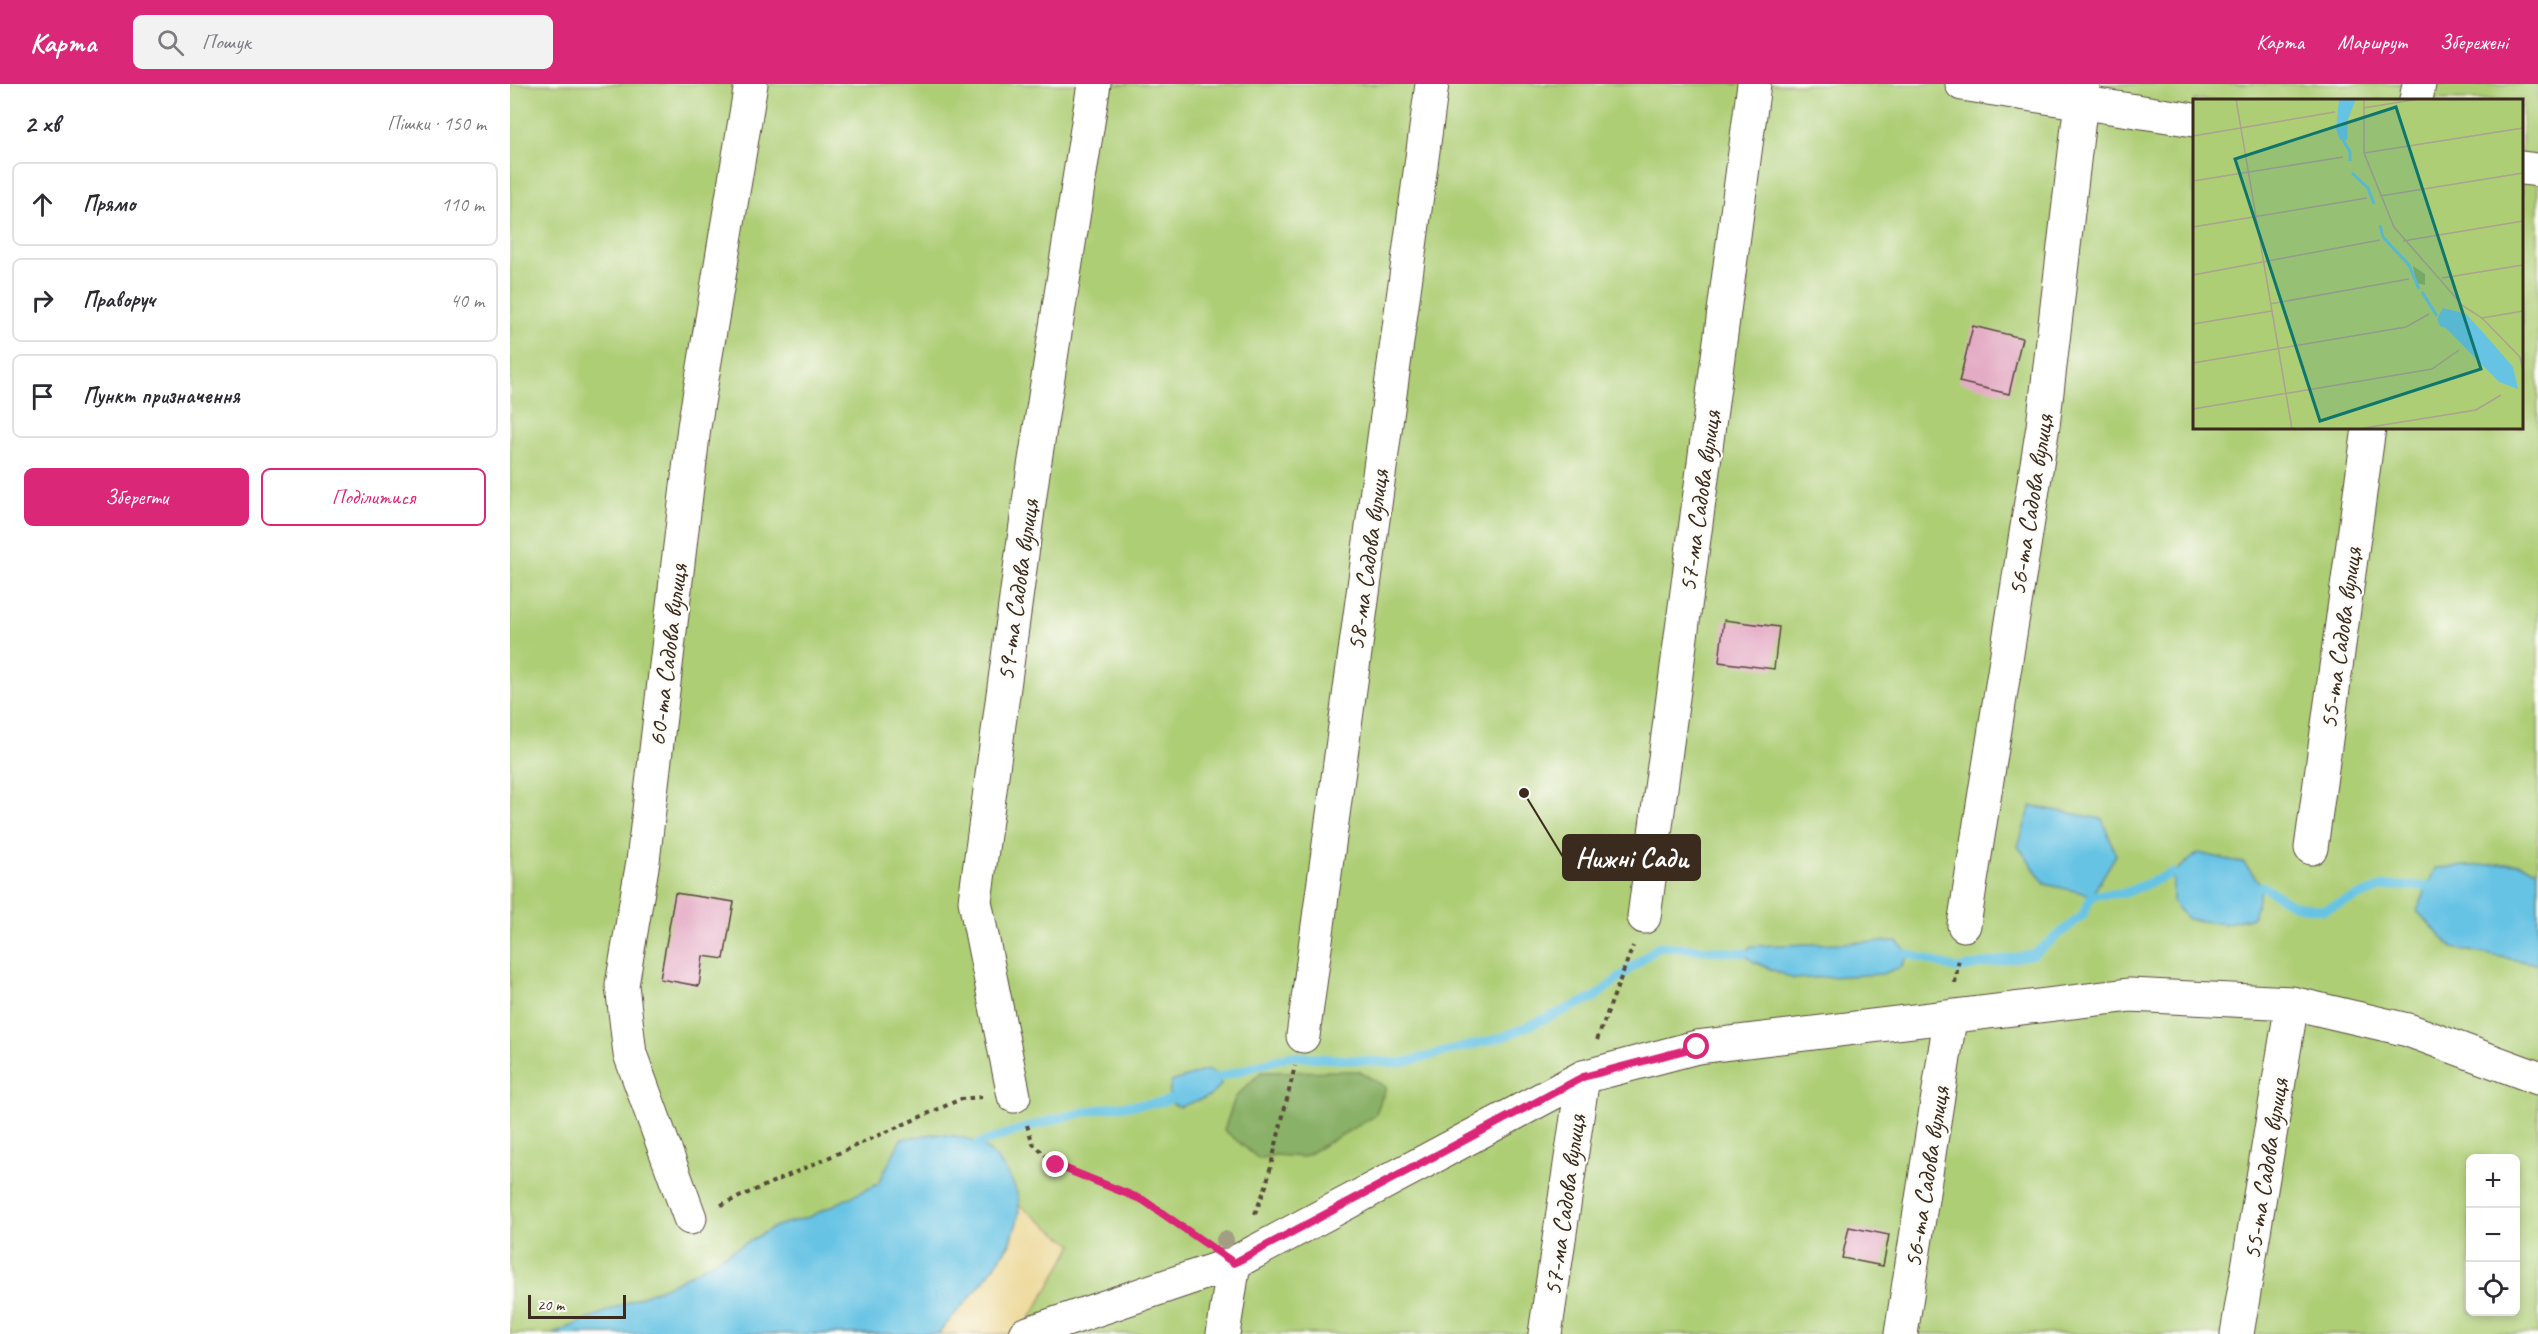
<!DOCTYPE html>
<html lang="uk">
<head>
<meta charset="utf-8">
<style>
	:root { --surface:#fff; --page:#f2f2f3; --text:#2b2b33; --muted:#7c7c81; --line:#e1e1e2; --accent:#db2777 }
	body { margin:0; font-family:Caveat,sans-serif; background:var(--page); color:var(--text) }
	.controls { position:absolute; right:18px; bottom:18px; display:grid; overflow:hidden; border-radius:9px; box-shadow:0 3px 9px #0003 }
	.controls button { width:54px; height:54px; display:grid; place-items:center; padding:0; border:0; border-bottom:2px solid var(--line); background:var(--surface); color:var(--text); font:30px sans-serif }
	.scale { position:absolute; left:18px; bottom:15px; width:98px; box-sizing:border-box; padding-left:6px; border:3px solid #3b2a1e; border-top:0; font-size:16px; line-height:21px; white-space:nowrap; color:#3b2a1e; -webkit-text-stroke:4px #fdfcf7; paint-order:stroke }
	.stop { position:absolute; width:18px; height:18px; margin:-14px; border:4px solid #db2777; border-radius:50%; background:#fff }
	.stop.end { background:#db2777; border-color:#fff; box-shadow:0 2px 6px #0008 }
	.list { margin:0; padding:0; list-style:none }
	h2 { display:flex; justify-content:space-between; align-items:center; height:78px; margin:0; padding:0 24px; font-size:26px }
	h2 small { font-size:20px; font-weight:400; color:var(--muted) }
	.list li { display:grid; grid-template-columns:39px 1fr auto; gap:18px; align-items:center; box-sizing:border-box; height:84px; margin:0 12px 12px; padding:0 12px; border:2px solid var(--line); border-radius:9px }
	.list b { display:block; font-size:22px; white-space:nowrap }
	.list em { font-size:20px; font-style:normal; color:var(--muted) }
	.actions { display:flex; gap:12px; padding:18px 24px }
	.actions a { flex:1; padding:14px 0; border:2px solid var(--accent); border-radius:9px; text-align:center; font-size:21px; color:var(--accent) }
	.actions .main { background:var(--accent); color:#fff }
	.icon { flex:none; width:33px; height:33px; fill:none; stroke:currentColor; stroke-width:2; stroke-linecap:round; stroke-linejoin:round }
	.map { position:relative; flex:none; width:2028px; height:1250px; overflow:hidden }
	header { display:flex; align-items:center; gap:36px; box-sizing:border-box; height:84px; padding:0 30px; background:var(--accent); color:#fff }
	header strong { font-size:28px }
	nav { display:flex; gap:33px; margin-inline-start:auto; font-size:21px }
	.search { width:420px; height:54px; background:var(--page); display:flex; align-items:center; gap:15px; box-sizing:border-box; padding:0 21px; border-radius:9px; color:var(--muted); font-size:22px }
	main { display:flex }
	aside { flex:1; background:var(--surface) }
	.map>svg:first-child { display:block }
	.green { fill:#aece76; stroke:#747c4a; stroke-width:1.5; fill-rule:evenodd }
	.forest { fill:#8ab167; stroke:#626e42; stroke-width:1.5 }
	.sand { fill:#eeda9e; stroke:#94825e; stroke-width:1.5 }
	.water { fill:#66c3e4; stroke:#507681; stroke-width:1.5 }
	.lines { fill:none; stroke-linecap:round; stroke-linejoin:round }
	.stream { stroke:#66c3e4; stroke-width:9 }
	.building { fill:#e4abc5 }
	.minor-casing { stroke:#57483b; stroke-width:35 }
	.path { stroke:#57483b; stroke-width:4; stroke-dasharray:4.5 4.5; stroke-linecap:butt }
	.minor { stroke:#fff; stroke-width:33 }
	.tree { fill:#a29e83 }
	.route { stroke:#db2777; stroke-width:8 }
	.labels { text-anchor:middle; stroke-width:4.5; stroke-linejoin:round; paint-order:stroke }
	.street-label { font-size:26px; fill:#3b2a1e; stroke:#fdfcf7 }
	.inset-river { fill:none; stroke:#66c3e4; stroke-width:3 }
	.inset-road { fill:none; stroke:#aaa191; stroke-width:1.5 }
	.view { fill:#0f766e; fill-opacity:0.15; stroke:#0f766e; stroke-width:3 }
	.inset-edge { fill:none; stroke:#3b2a1e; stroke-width:3 }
	.leader { fill:none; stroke:#3b2a1e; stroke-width:2 }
	.callout-dot { fill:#3b2a1e; stroke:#fdfcf7; stroke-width:2 }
	.callout { fill:#3b2a1e; stroke:#3b2a1e; stroke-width:2 }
	.callout-label { font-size:27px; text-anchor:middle; font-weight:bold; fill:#fff }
</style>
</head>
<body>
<header>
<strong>Карта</strong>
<div class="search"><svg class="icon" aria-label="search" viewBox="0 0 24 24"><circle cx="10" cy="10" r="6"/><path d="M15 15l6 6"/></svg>Пошук</div>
<nav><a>Карта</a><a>Маршрут</a><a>Збережені</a></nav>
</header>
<main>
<aside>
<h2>2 хв<small>Пішки · 150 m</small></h2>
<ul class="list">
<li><svg class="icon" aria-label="ahead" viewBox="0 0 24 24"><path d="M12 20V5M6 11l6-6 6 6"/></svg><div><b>Прямо</b></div><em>110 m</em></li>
<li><svg class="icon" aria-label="right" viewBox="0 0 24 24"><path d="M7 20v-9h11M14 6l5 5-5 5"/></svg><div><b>Праворуч</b></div><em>40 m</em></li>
<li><svg class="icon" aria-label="arrive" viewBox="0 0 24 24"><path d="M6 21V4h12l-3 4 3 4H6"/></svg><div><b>Пункт призначення</b></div></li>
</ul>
<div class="actions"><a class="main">Зберегти</a><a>Поділитися</a></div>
</aside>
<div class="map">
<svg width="2028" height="1250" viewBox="0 0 2028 1250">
	<rect width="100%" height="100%" fill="#fdfcf7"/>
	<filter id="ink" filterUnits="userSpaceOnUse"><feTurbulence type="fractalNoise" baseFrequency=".0167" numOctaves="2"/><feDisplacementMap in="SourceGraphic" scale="12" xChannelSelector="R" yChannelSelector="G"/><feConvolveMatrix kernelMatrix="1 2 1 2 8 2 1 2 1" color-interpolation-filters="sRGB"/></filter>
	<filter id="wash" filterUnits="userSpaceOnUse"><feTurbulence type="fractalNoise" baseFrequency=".008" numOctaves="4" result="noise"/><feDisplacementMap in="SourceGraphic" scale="24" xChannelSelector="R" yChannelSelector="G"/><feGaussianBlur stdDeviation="1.35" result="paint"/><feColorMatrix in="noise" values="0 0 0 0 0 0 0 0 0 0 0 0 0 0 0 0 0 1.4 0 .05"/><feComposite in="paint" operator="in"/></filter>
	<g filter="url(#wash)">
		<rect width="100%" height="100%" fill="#f4f0de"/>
		<path class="green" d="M0,0H2028V1250H0ZM1684,16H2012V344H1684ZM1960,1074H2006V1228H1960Z"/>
		<path class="forest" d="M848,987L876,1003L865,1032L793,1073L764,1071L749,1075L714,1046L725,1014L751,988Z"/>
		<path class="sand" d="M509,1121L563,1161L512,1248L501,1250H428L501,1159Z"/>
		<path class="water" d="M1521,722L1592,735L1606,771L1582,811L1535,800L1508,762Z
			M1688,769L1734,779L1752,802L1743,833L1714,840L1678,835L1663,818V789Z
			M2009,779L2028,786V880L1943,864L1907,827L1925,784Z
			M1387,857L1399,870L1391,883L1372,890L1284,895L1242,877L1234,869L1241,862Z
			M697,986L709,991L711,1001L700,1012L669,1023L658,1017L661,998Z
			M423,1050C453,1051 475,1056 493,1083C500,1094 509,1107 509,1121C511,1165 454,1218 428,1250H43L168,1197L266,1142L299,1133L368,1100L391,1055Z"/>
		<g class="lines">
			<path class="stream" d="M1752,802L1783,821L1813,826L1875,802H1917
				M1399,870L1447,885L1524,870L1573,831L1582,811L1615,809L1663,789
				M700,996L779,972L891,979L993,953L1085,913L1149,862L1234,869
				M468,1060C511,1044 556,1031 601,1023C624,1020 648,1022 669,1012"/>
		</g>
		<g id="blocks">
			<path class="building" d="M1463,242L1512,254L1499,310L1449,298Z
				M1214,536L1269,543L1264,585L1209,578Z
				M165,809L224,818L214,875L193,872L189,902L150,895Z
				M1339,1143L1379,1151L1373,1182L1332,1174Z"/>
		</g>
	</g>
	<g filter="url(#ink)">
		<use href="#blocks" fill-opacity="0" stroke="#57483b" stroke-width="1.5"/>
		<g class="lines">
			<defs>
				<path id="minor" d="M1452,0L1684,36
					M1906,16L1909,0
					M2012,84L2028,86
					M1801,764L1859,344
					M1134,833L1244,0
					M1454,841L1533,342L1573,0
					M793,952L922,0
					M504,1012L465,817L523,389L584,0
					M180,1134L120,970L112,901L133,777L184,343L241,0
					M515,1250L724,1179L1073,993L1187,963L1620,911L1782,919L1898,946L2028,994
					M713,1250L724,1179
					M1035,1250L1073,993
					M1391,1250L1440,935
					M1727,1250L1782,919"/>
			</defs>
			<use href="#minor" class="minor-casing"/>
			<path class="path" d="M1445,899L1449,874
				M1087,956L1123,862
				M517,1041L523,1060L546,1081L633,1116L690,1156
				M211,1121L451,1015L472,1013
				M745,1130L756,1102L785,982"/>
			<use href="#minor" class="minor"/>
		</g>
		<circle class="tree" cx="715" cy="1156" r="9"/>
	</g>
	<g class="lines" filter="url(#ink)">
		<path class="route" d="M546,1081L633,1116L724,1179L1073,993L1187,963"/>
	</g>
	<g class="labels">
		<g class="street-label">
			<text transform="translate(1189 417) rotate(-82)" y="9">57-ма Садова вулиця</text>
			<text transform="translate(1520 421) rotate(-81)" y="9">56-та Садова вулиця</text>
			<text transform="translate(857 476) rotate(-82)" y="9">58-ма Садова вулиця</text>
			<text transform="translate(507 506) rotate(-82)" y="9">59-та Садова вулиця</text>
			<text transform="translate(1830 554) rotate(-82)" y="9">55-та Садова вулиця</text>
			<text transform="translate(157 571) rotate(-83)" y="9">60-та Садова вулиця</text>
			<text transform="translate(1755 1085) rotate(-81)" y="9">55-та Садова вулиця</text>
			<text transform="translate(1416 1093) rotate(-81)" y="9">56-та Садова вулиця</text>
			<text transform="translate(1054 1121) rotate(-82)" y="9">57-ма Садова вулиця</text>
		</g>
	</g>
	<g transform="translate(1683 15)">
		<rect width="330" height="330" fill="#f4f0de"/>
		<path d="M0,0H330V330H0Z" fill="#aece76"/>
		<path d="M220,167L232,175V186L223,184Z" fill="#8ab167"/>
		<path d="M146,0H163L155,20L154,41H147L143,30ZM250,209L273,215L294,238L320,268L325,290L306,283L253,229L247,227L244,220Z" fill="#66c3e4"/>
		<path class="inset-river" d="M150,41L157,53V62M159,74L175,89L181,105M187,126L190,138L216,166L226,190M229,193L244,217"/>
		<path class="inset-road" d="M43,0L99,330M171,0V54L201,128L270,207L289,219L327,258L330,273M170,9L226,0M0,37L142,13M171,54L330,29M0,82L150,58M187,97L330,74M0,128L174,99M210,142L330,122M0,176L187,141M249,179L330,166M77,205L216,180M289,219L330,212M0,225L79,212M0,264L213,228L236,215M0,310L239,270L266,251M165,330L283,311L308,296"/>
		<path class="view" d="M203,8L288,270L127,322L42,60Z"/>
		<rect width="330" height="330" class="inset-edge"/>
	</g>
	<path class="leader" d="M1014 709L1053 773"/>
	<circle class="callout-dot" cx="1014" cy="709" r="6"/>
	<rect class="callout" x="1053" y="751" width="137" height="45" rx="6"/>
	<g class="callout-label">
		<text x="1122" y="783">Нижні Сади</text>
	</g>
</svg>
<div class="controls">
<button>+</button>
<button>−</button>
<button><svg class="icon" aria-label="locate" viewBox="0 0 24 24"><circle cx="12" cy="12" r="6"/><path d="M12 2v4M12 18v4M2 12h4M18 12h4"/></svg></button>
</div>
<div class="scale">20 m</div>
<div class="stop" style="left:1187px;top:963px"></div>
<div class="stop end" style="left:546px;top:1081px"></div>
</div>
</main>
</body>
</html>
